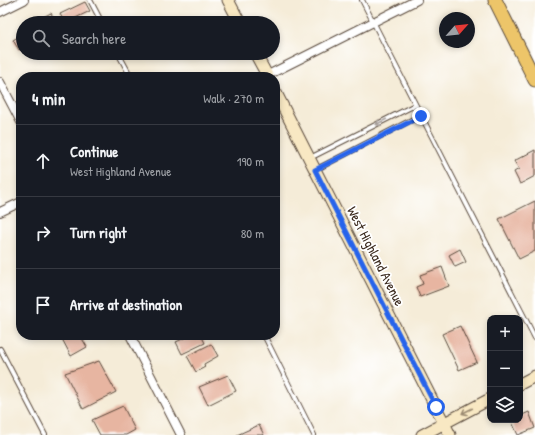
<!DOCTYPE html>
<html lang="en">
<head>
<meta charset="utf-8">
<style>
	:root { --surface:#171b24; --page:#242831; --text:#f1f3f6; --muted:#9ea1a6; --line:#363941 }
	body { margin:0; font-family:"Patrick Hand",sans-serif; background:var(--page); color:var(--text) }
	.controls { position:absolute; right:12px; bottom:12px; display:grid; overflow:hidden; border-radius:8px; box-shadow:0 2px 6px #0003 }
	.controls button { width:36px; height:36px; display:grid; place-items:center; padding:0; border:0; border-bottom:1px solid var(--line); background:var(--surface); color:var(--text); font:20px sans-serif }
	.compass { position:absolute; left:439px; top:12px; width:36px; height:36px; border-radius:50%; background:var(--surface); box-shadow:0 2px 6px #0003; rotate:63deg }
	.stop { position:absolute; width:12px; height:12px; margin:-9px; border:3px solid #2563eb; border-radius:50%; background:#fff }
	.stop.end { background:#2563eb; border-color:#fff; box-shadow:0 1px 4px #0008 }
	.list { margin:0; padding:0; list-style:none }
	h2 { display:flex; justify-content:space-between; align-items:center; height:52px; margin:0; padding:0 16px; font-size:17px }
	h2 small { font-size:13px; font-weight:400; color:var(--muted) }
	.list li { display:grid; grid-template-columns:26px 1fr auto; gap:12px; align-items:center; box-sizing:border-box; height:72px; padding:0 16px; border-top:1px solid var(--line) }
	.list b { display:block; font-size:15px; white-space:nowrap }
	.list p { margin:0; font-size:13px; white-space:nowrap; color:var(--muted) }
	.list em { font-size:13px; font-style:normal; color:var(--muted) }
	.icon { flex:none; width:22px; height:22px; fill:none; stroke:currentColor; stroke-width:2; stroke-linecap:round; stroke-linejoin:round }
	.map { position:relative; flex:none; width:535px; height:435px; overflow:hidden }
	.search { position:absolute; background:var(--surface); box-shadow:0 2px 6px #0003; left:16px; top:16px; width:264px; height:44px; display:flex; align-items:center; gap:10px; box-sizing:border-box; padding:0 14px; border-radius:22px; color:var(--muted); font-size:15px }
	.panel { position:absolute; background:var(--surface); box-shadow:0 2px 6px #0003; left:16px; top:72px; width:264px; height:268px; border-radius:16px }
	.map>svg:first-child { display:block }
	.building { fill:#e7b5a1 }
	.lines { fill:none; stroke-linecap:round; stroke-linejoin:round }
	.lane-casing { stroke:#57473a; stroke-width:6 }
	.street-casing { stroke:#57473a; stroke-width:10 }
	.secondary-casing { stroke:#57473a; stroke-width:13 }
	.primary-casing { stroke:#57473a; stroke-width:15 }
	.lane { stroke:#fff; stroke-width:4 }
	.street { stroke:#fff; stroke-width:8 }
	.secondary { stroke:#f8e8c3; stroke-width:11 }
	.primary { stroke:#edc569; stroke-width:13 }
	.oneway { stroke:#a79f9a }
	.oneway2 { stroke:#9a8970 }
	.route { stroke:#2563eb; stroke-width:5 }
	.labels { text-anchor:middle; stroke-width:3.5; stroke-linejoin:round; paint-order:stroke }
	.street-label { font-size:14px; fill:#3b2a1e; stroke:#fff }
</style>
</head>
<body>
<div class="map">
<svg width="535" height="435" viewBox="0 0 535 435">
	<rect width="100%" height="100%" fill="#fff"/>
	<filter id="ink" filterUnits="userSpaceOnUse"><feTurbulence type="fractalNoise" baseFrequency=".025" numOctaves="2"/><feDisplacementMap in="SourceGraphic" scale="8" xChannelSelector="R" yChannelSelector="G"/><feConvolveMatrix kernelMatrix="1 2 1 2 8 2 1 2 1" color-interpolation-filters="sRGB"/></filter>
	<filter id="wash" filterUnits="userSpaceOnUse"><feTurbulence type="fractalNoise" baseFrequency=".012" numOctaves="4" result="noise"/><feDisplacementMap in="SourceGraphic" scale="16" xChannelSelector="R" yChannelSelector="G"/><feGaussianBlur stdDeviation="0.9" result="paint"/><feColorMatrix in="noise" values="0 0 0 0 0 0 0 0 0 0 0 0 0 0 0 0 0 1.4 0 .05"/><feComposite in="paint" operator="in"/></filter>
	<g filter="url(#wash)">
		<rect width="100%" height="100%" fill="#f5ecd8"/>
		<g id="blocks">
			<path class="building" d="M85,2L90,11L65,23L60,14Z
				M51,13L56,23H41L39,19Z
				M23,34V48L19,50L13,40Z
				M535,150V176L520,184L514,172L519,169L514,161Z
				M535,201V251L519,259L499,219Z
				M460,249L466,262L455,267L449,255Z
				M442,267L449,286L420,297L416,287L423,284L420,275Z
				M460,326L477,362L459,370L442,334Z
				M60,335H80L87,347L71,356Z
				M191,335H201L205,343L182,354L176,342Z
				M211,344L218,356L204,364L205,367L196,372L187,356Z
				M99,361L116,392L83,409L65,373Z
				M228,375L236,391L208,405L199,387Z
				M123,406L135,430L126,435H100L92,420Z
				M529,412L535,428L518,435L511,420H520V416Z
				M259,425L264,435H237Z"/>
		</g>
	</g>
	<g filter="url(#ink)">
		<use href="#blocks" fill-opacity="0" stroke="#57473a" stroke-width="1"/>
		<g class="lines">
			<defs>
				<path id="lane" d="M90,0L102,23
					M362,0L535,338
					M118,53L131,77
					M310,158L415,105
					M315,170L421,115
					M264,335L314,435
					M0,349L45,435"/>
				<path id="street" d="M0,12L24,0
					M264,77L417,0
					M0,82L21,122
					M0,212L21,202
					M130,335L181,435"/>
				<path id="secondary" d="M228,0L240,23
					M255,53L268,77
					M275,91L450,435
					M520,384L535,376
					M422,435L490,399"/>
				<path id="primary" d="M495,0L535,80"/>
			</defs>
			<use href="#lane" class="lane-casing"/>
			<use href="#street" class="street-casing"/>
			<use href="#secondary" class="secondary-casing"/>
			<use href="#primary" class="primary-casing"/>
			<use href="#lane" class="lane"/>
			<use href="#street" class="street"/>
			<use href="#secondary" class="secondary"/>
			<use href="#primary" class="primary"/>
		</g>
		<defs><path id="oneway-shaft" d="M-6 0H5M1.5-3L5.5 0L1.5 3" fill="none" stroke-width="1.6" stroke-linecap="round" stroke-linejoin="round"/></defs>
		<use class="oneway" href="#oneway-shaft" transform="translate(381 122) rotate(153)"/>
		<use class="oneway2" href="#oneway-shaft" transform="translate(467 411) rotate(153)"/>
	</g>
	<g class="lines" filter="url(#ink)">
		<path class="route" d="M421,116L315,170L436,407"/>
	</g>
	<g class="labels">
		<g class="street-label">
			<text transform="translate(376 256) rotate(63)" y="5">West Highland Avenue</text>
		</g>
	</g>
</svg>
<div class="controls">
<button>+</button>
<button>−</button>
<button><svg class="icon" aria-label="layers" viewBox="0 0 24 24"><path d="M12 4l9 5-9 5-9-5zM3 14l9 5 9-5"/></svg></button>
</div>
<svg class="compass" viewBox="-18 -18 36 36"><path d="M0-13l5 13h-10z" fill="#e53935"/><path d="M0 13l5-13h-10z" fill="#9ea1a6"/></svg>
<div class="stop" style="left:436px;top:407px"></div>
<div class="stop end" style="left:421px;top:116px"></div>
<div class="search"><svg class="icon" aria-label="search" viewBox="0 0 24 24"><circle cx="10" cy="10" r="6"/><path d="M15 15l6 6"/></svg>Search here</div>
<section class="panel">
<h2>4 min<small>Walk · 270 m</small></h2>
<ul class="list">
<li><svg class="icon" aria-label="ahead" viewBox="0 0 24 24"><path d="M12 20V5M6 11l6-6 6 6"/></svg><div><b>Continue</b><p>West Highland Avenue</p></div><em>190 m</em></li>
<li><svg class="icon" aria-label="right" viewBox="0 0 24 24"><path d="M7 20v-9h11M14 6l5 5-5 5"/></svg><div><b>Turn right</b></div><em>80 m</em></li>
<li><svg class="icon" aria-label="arrive" viewBox="0 0 24 24"><path d="M6 21V4h12l-3 4 3 4H6"/></svg><div><b>Arrive at destination</b></div></li>
</ul>
</section>
</div>
</body>
</html>
